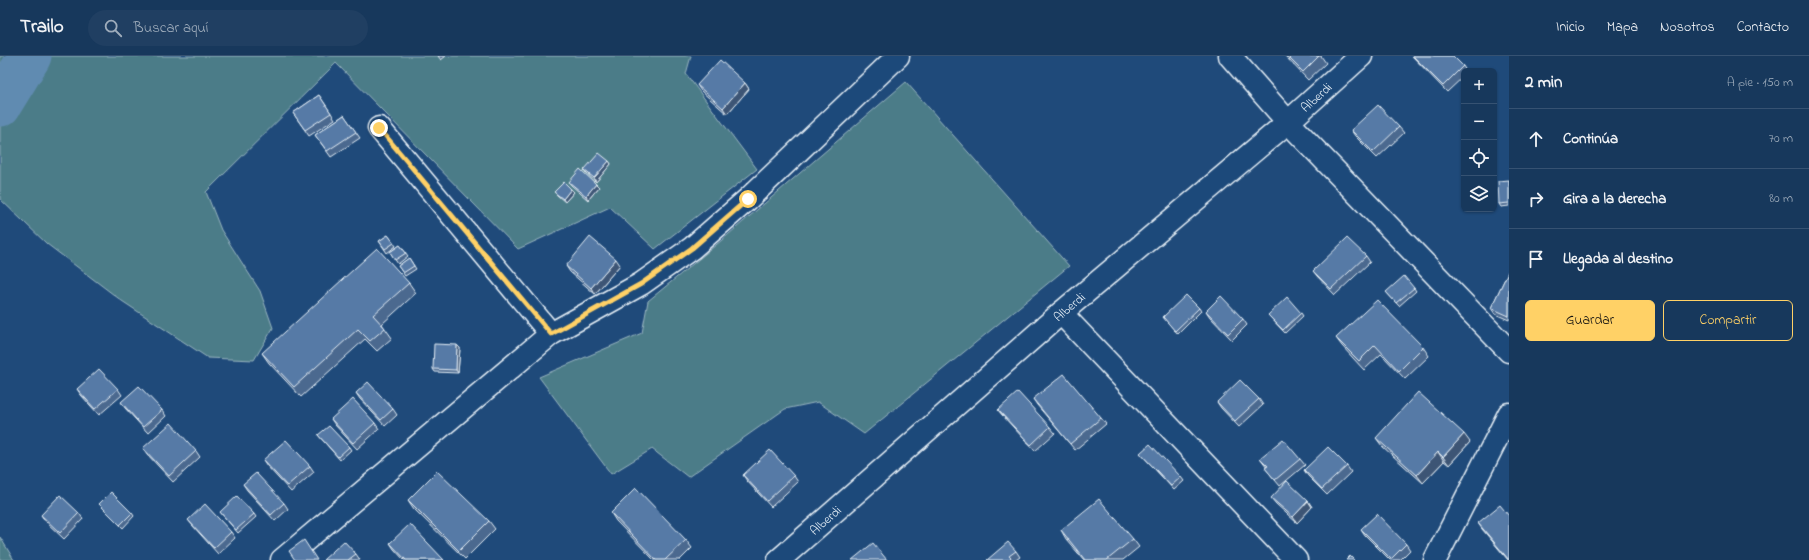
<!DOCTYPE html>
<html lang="es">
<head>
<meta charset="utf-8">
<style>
	:root { --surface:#17385c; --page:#203f62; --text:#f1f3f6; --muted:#9eacbb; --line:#365272; --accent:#ffd166 }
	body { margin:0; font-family:"Indie Flower",sans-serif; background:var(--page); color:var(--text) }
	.controls { position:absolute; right:12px; top:12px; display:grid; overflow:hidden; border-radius:6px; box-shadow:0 1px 3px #0004 }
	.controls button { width:36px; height:36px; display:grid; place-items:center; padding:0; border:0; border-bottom:1px solid var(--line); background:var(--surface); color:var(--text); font:20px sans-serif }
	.stop { position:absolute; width:12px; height:12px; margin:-9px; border:3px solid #ffd166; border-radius:50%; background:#fff }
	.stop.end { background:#ffd166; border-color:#fff; box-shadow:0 1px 4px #0008 }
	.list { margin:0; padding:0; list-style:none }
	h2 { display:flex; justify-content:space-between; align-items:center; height:52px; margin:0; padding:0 16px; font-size:17px }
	h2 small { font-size:13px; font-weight:400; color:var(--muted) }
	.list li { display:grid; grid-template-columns:26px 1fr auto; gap:12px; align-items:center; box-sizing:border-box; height:60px; padding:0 16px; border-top:1px solid var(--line) }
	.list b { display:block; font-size:15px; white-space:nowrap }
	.list em { font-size:13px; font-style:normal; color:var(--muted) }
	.actions { display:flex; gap:8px; padding:12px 16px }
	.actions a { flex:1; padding:9px 0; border:1px solid var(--accent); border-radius:6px; text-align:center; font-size:14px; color:var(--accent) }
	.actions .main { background:var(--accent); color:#111 }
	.icon { flex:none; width:22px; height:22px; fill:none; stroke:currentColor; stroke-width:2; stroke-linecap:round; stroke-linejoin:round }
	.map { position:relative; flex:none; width:1509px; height:504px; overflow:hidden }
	header { display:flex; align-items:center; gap:24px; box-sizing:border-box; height:56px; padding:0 20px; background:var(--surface); border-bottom:1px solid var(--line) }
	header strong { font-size:19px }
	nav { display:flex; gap:22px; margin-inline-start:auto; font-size:14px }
	.search { width:280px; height:36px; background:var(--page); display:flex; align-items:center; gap:10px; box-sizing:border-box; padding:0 14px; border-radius:22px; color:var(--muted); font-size:15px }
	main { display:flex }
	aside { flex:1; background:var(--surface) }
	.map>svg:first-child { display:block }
	.green { fill:#4b7c88; stroke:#9ab6c0 }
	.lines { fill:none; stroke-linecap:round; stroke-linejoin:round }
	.river { stroke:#608bb1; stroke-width:43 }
	.street-casing { stroke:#e8f1f8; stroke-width:25 }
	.secondary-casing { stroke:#e8f1f8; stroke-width:25 }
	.street { stroke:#1f4a7a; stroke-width:22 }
	.secondary { stroke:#1f4a7a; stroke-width:22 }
	.wall { fill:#4b698f; stroke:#e8f1f8 }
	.shaded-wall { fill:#3d5574; stroke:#e8f1f8 }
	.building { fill:#577aa6; stroke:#e8f1f8 }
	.route { stroke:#ffd166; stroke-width:5 }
	.labels { text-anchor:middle; stroke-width:3; stroke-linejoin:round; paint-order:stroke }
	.street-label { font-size:13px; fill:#e8f1f8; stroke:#1f4a7a }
</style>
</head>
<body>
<header>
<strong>Trailo</strong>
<div class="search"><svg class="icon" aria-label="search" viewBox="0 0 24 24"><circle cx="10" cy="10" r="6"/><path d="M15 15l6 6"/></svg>Buscar aquí</div>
<nav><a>Inicio</a><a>Mapa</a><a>Nosotros</a><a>Contacto</a></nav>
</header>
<main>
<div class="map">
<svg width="1509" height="504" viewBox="0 0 1509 504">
	<rect width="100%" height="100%" fill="#1f4a7a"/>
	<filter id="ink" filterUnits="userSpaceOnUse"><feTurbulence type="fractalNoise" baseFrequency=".025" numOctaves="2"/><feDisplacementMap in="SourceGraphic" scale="8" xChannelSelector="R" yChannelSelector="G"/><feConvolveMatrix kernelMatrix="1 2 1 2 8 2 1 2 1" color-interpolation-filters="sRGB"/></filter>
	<g filter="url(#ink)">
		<path class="green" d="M0,0H691L686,18L757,113L655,193L610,151L518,193L336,7L206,136L221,174L260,235L273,272L254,304L208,302L122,245L47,188L0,143Z
			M906,26L1069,210L864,378L818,346L785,353L688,421L652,393L611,418L539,321L642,277L648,245L722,184Z
			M0,481L14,504H0Z"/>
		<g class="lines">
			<path class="river" d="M0,49L30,0"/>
			<defs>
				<g id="street">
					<path d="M1230,0L1288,66L1509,295"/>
					<path d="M379,72L551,278"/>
					<path d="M1061,257L1296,504"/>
					<path d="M282,504L551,278L641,228L692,192L748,143L898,0"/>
					<path id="s1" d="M779,504L1061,257L1288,66L1361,0"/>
				</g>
				<path id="secondary" d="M1435,504L1509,358"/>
			</defs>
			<use href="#street" class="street-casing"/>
			<use href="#secondary" class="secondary-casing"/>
			<use href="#street" class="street"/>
			<use href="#secondary" class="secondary"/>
		</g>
		<path class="wall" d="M438,0H446L441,4Z
			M1285,0H1321L1326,7L1308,24Z
			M1412,0H1453L1463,10L1466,15H1464V20L1447,36Z
			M745,27L749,33L727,58L701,35L697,29Z
			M319,39L335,63L309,80L293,57Z
			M344,59L360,82L331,101L315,79Z
			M1399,71L1404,77L1377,102L1355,80L1351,74Z
			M609,105L611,108L596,126L586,117L584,114Z
			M1509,124V150L1501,151L1499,148Z
			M569,126L596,128L599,131L588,144L571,129Z
			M554,136H574L565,146L557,139Z
			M388,179L396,190L387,197L379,185Z
			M400,189L408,200L398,208L390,196Z
			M1366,200L1370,206L1335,239L1317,220L1313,215Z
			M409,202L416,213L405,220L398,210Z
			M620,209L595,238L570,216L566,210Z
			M1509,214V264L1495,258L1491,252Z
			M409,227L416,237L382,268L392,282L377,295L365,283L301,341L269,307L262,297Z
			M1414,232L1416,235L1399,250L1386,236Z
			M1199,252L1201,255L1178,278L1163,261Z
			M1206,255L1243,263L1247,269L1232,284L1210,261Z
			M1301,257L1303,260L1285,277L1268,259Z
			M1336,282L1423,291L1429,300L1405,323L1381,298L1364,314L1342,290Z
			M460,292L458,317L435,316L433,313Z
			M77,333H118L122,339L99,359L81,339Z
			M356,337L393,353L397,359L385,370L360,343Z
			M1033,343L1101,362L1106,368L1075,394L1037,349Z
			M1259,343L1263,349L1239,371L1221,352L1217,346Z
			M121,346L162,354L166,360L148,377L125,352Z
			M998,354L1050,371L1055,377L1035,395L1003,360Z
			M331,363L375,367L379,373L357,393L335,369Z
			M318,379L349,391L351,394L340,404Z
			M1376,382L1470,386L1449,409L1444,405L1423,427L1382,390Z
			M143,392L196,395L200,401L173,426L147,398Z
			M1140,397L1181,421L1184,425L1174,434Z
			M1260,402L1300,403L1305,409L1280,430L1265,412L1267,411Z
			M263,404L310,410L314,416L291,436L267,410Z
			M1347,410L1351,416L1327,439L1308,420L1304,414Z
			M743,419L794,420L798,426L771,451L747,425Z
			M243,428L284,447L288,453L275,465L247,434Z
			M1271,442L1308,445L1312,451L1297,467L1276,448Z
			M408,444L489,465L495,473L465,503L414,453Z
			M99,448L132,457L134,460L123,472Z
			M220,456L254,458L256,461L238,477Z
			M79,457L83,463L64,483L45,465L41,459Z
			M611,457L686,484L692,492L680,504H654L616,465Z
			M188,464L231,476L235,482L218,498L193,470Z
			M1478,467L1509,504H1508L1482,473Z
			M1361,473L1406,488L1410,494L1400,504H1390L1365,479Z
			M1061,474L1133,483L1139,491L1123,504H1084L1066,483Z
			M390,487L444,504H404L394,493Z
			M1016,495L1020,501L1016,504H987Z
			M356,498L360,504H323Z"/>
		<path class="shaded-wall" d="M745,27L749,33L727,58L723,52Z
			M609,105L611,108L596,126L594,122Z
			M596,128L599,131L588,144L586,140Z
			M571,133L574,136L565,146L563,143Z
			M616,203L620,209L595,238L591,232Z
			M457,289L460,292L458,317L456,314Z
			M1464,378L1470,386L1449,409L1443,401Z
			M1438,396L1444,405L1423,427L1417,419Z
			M1308,445L1312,451L1297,467L1293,461Z"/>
		<path class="building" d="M1287,0H1319L1303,16Z
			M1413,0H1453L1463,10L1443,30Z
			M720,4L745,27L723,52L697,29Z
			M319,39L331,57L305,74L293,57Z
			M1378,49L1399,71L1373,96L1351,74Z
			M344,59L356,76L327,95L315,79Z
			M599,97L609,105L594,122L584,114Z
			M580,113L596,128L586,140L569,126Z
			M1509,124V147L1499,148L1498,125Z
			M564,126L571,133L563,143L554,136Z
			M388,179L394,187L385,193L379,185Z
			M590,181L616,203L591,232L566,210Z
			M1347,182L1366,200L1331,233L1313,215Z
			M400,189L406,197L395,204L390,196Z
			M377,192L409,227L373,259L385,272L370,285L358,273L294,331L262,297Z
			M409,202L414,210L403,217L398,210Z
			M1509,214V260L1491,252Z
			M1404,220L1414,232L1396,247L1386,236Z
			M1186,239L1199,252L1175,275L1163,261Z
			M1221,240L1243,263L1228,278L1206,255Z
			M1287,241L1301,257L1283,274L1268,259Z
			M1377,244L1423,291L1399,315L1375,289L1359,305L1336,282Z
			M434,288L457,289L456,314L433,313Z
			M99,313L118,333L95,353L77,333Z
			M1064,318L1101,362L1070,388L1033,343Z
			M1240,324L1259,343L1235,365L1217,346Z
			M368,326L393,353L381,364L356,337Z
			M139,330L162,354L143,371L121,346Z
			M1018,336L1050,371L1031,389L998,354Z
			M1418,336L1464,378L1443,401L1438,396L1417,419L1376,382Z
			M353,343L375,367L353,387L331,363Z
			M171,367L196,395L169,420L143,392Z
			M329,370L349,391L338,401L318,379Z
			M1283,383L1300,403L1275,424L1265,412L1268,410L1260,402Z
			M286,384L310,410L287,430L263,404Z
			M1150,388L1181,421L1171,430L1140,397Z
			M1328,391L1347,410L1322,433L1304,414Z
			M770,394L794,420L767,445L743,419Z
			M437,415L489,465L459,495L408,444Z
			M256,417L284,447L271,459L243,428Z
			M1287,425L1308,445L1293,461L1271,442Z
			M636,432L686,484L665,504H656L611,457Z
			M111,436L132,457L120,469L99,448Z
			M60,439L79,457L60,477L41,459Z
			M237,440L254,458L236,474L220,456Z
			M1099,443L1133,483L1107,504H1085L1061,474Z
			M205,448L231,476L214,492L188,464Z
			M1500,449L1509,460V504L1478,467Z
			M1377,458L1406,488L1391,503L1361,473Z
			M410,468L444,504H406L390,487Z
			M304,484L317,504H295L289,495Z
			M344,485L356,498L348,504H323Z
			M1008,486L1016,495L1009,500L1013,504H987Z
			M873,487L887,504H852Z
			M1350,500L1354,504H1346Z"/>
	</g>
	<g class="lines" filter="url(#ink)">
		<path class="route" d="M379,72L551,278L641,228L692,192L748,143"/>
	</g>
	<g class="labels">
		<g class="street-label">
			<text dy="5" stroke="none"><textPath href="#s1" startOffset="709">Alberdi</textPath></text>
			<text dy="5" stroke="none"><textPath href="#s1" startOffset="385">Alberdi</textPath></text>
			<text dy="5" stroke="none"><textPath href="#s1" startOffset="61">Alberdi</textPath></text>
		</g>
	</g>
</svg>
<div class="controls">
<button>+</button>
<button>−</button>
<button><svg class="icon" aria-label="locate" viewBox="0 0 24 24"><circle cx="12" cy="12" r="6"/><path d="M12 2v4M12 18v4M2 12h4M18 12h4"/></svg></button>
<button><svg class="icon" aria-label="layers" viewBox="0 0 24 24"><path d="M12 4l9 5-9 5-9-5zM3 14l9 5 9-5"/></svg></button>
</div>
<div class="stop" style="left:748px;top:143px"></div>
<div class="stop end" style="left:379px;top:72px"></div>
</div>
<aside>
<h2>2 min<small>A pie · 150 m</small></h2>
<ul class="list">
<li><svg class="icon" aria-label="ahead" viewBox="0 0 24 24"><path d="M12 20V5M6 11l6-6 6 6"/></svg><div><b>Continúa</b></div><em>70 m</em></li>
<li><svg class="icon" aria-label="right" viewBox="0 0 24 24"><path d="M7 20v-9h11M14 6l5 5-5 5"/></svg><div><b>Gira a la derecha</b></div><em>80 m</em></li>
<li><svg class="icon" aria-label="arrive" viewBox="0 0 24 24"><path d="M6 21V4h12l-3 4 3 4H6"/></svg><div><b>Llegada al destino</b></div></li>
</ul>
<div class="actions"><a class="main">Guardar</a><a>Compartir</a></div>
</aside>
</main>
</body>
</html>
